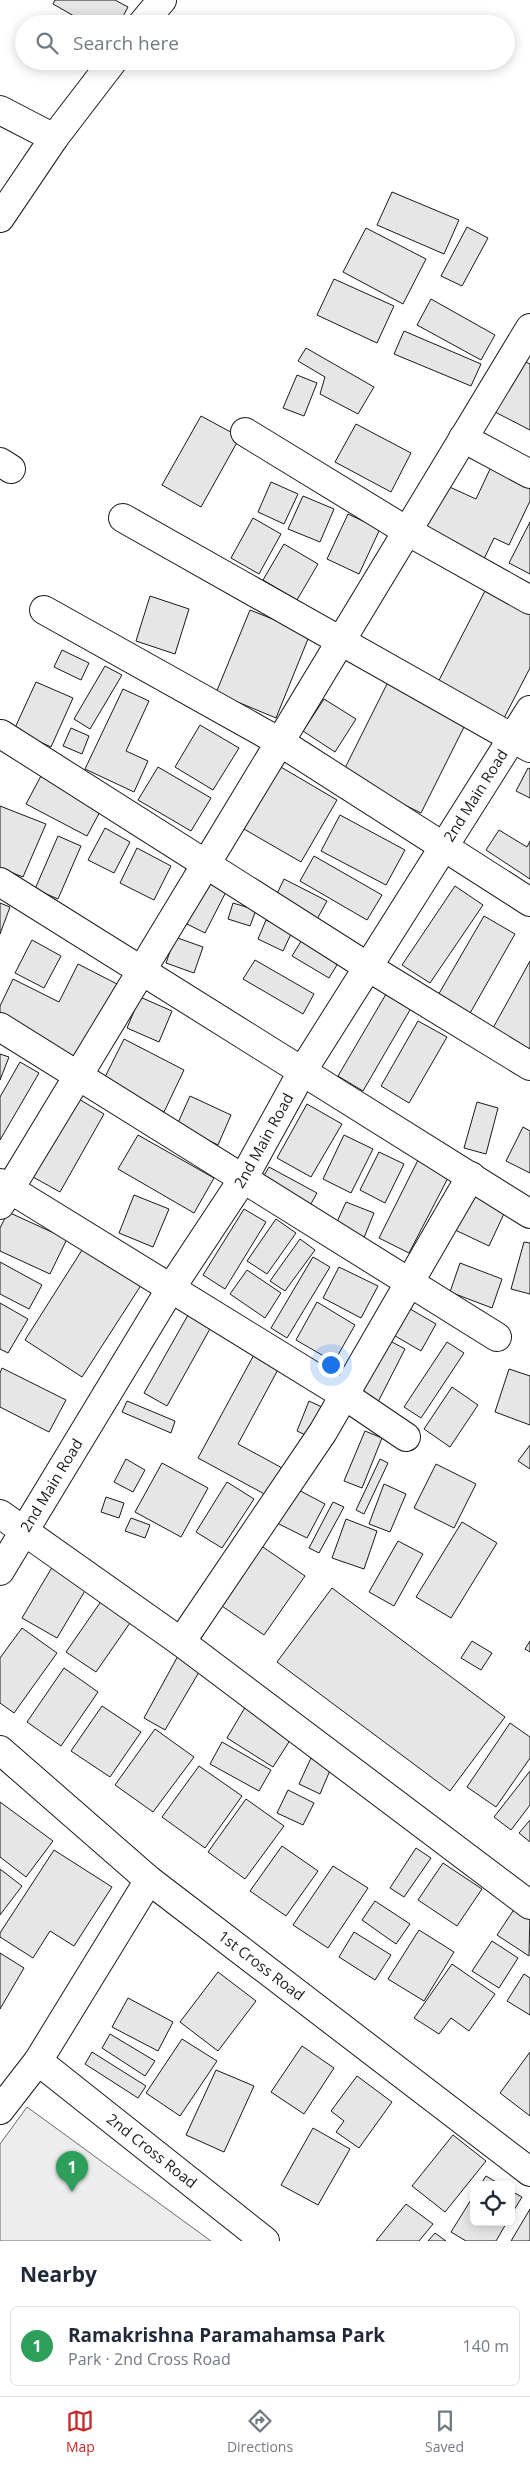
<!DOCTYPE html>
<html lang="en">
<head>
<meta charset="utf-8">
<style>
	:root { --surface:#fff; --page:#f2f2f3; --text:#1f2937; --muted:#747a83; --line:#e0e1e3; --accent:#c62828 }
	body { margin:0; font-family:"Open Sans",sans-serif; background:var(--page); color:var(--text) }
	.controls { position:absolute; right:15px; bottom:15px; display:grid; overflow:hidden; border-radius:8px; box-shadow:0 2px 12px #0003 }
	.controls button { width:45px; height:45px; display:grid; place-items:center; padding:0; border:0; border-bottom:1px solid var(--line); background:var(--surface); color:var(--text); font:25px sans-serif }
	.you { position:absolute; left:330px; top:1364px; width:18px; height:18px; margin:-12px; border:4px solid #fff; border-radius:50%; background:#1a73e8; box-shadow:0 0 0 8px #1a73e833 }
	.badge { display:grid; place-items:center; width:32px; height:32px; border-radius:50%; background:var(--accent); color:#fff; font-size:16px; font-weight:700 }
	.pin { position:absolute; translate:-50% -41px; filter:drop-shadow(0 1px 2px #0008) }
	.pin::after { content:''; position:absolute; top:26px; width:18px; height:15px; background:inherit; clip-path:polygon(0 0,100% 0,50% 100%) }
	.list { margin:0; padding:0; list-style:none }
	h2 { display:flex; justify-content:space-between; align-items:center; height:65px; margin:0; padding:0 20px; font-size:21px }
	h2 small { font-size:16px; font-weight:400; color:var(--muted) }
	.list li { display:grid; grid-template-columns:32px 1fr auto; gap:15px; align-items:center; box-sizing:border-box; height:80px; margin:0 10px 10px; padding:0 10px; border:1px solid var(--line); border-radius:8px }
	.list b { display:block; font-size:19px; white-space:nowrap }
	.list p { margin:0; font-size:16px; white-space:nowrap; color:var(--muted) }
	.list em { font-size:16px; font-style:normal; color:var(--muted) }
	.icon { flex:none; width:28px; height:28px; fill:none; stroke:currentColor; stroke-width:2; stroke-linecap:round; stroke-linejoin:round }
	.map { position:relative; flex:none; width:530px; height:2241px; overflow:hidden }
	.search { position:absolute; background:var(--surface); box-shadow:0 2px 12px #0003; left:15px; right:15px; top:15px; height:55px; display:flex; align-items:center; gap:12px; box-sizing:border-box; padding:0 18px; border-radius:28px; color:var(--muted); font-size:19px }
	.sheet { height:155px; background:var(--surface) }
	nav { display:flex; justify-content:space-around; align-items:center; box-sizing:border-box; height:70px; border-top:1px solid var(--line); background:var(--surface); font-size:14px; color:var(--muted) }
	nav a { display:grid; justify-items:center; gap:2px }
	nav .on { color:var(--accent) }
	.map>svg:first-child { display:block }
	.built { fill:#ededed; stroke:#6a6a6a }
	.building { fill:#e6e6e6; stroke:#1a1a1a }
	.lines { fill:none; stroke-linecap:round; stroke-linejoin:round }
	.minor-casing { stroke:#1a1a1a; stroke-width:30 }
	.minor { stroke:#fff; stroke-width:28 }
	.labels { text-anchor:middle; stroke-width:4; stroke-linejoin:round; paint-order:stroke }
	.street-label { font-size:15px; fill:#1a1a1a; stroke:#fff }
</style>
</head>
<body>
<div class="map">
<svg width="530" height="2241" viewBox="0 0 530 2241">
	<rect width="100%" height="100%" fill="#fff"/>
	<path class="built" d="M27,2107L211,2241H0V2144Z"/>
	<path class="building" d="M55,0H115L128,7L119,24H88L53,4Z
		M392,192L459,220L444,254L377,225Z
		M467,227L488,238L462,286L441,276Z
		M366,228L426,259L403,304L343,272Z
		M334,279L394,306L377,343L317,315Z
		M431,299L495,335L481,360L417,325Z
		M404,331L481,364L471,386L394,354Z
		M306,348L374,387L358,414L320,394L325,377L298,361Z
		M522,360L530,364V430L495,412Z
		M297,375L317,383L304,416L283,408Z
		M201,416L240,437L201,507L162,485Z
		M356,424L411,453L391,492L335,462Z
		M491,467L530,485V501L509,545L494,538L483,561L421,531L443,484L476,499Z
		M271,482L298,494L284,524L258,512Z
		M303,496L334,509L320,542L288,529Z
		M348,514L380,529L359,574L327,559Z
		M253,518L281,534L259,574L231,558Z
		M530,522V574L509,563Z
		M284,544L318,564L297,600L263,580Z
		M485,591L530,614V668L503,720L436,686Z
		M150,596L189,609L175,654L136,641Z
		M250,610L310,634L276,718L216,693Z
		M62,650L89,663L81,680L54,667Z
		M105,666L122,675L90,729L74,719Z
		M36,682L73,698L51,747L14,730Z
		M388,682L467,721L421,813L342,774Z
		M123,689L149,701L126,751L148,761L134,792L85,769Z
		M324,699L356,719L335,752L303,731Z
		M200,725L239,748L213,790L175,767Z
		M71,728L89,736L82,754L63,746Z
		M274,763L337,800L301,862L237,825Z
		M158,767L211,798L191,831L138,800Z
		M528,768L530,769V798L516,791Z
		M42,774L103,806L87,836L26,804Z
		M0,806L46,824L23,877L0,868Z
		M340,815L405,850L386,885L321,851Z
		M105,828L130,842L114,873L88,860Z
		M499,830L527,847L530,841V879L486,850Z
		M58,836L81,846L58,899L35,889Z
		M137,848L171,866L154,900L120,883Z
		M314,856L382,895L367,920L300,881Z
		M210,868L231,882L205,933L183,922Z
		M284,879L327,901L316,921L274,900Z
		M455,886L483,905L430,983L402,965Z
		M0,903L10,907L0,934Z
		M233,903L256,910L250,926L228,919Z
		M484,916L515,934L469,1015L437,997Z
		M266,920L292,932L283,951L258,939Z
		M175,937L203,947L194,973L166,963Z
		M303,938L340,960L329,978L292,956Z
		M32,940L61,956L44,988L15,973Z
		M255,960L314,994L303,1014L243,979Z
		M530,961V1049L493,1028Z
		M78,964L117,984L78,1062L0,1022V1006L13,979L59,1002Z
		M389,989L414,1003L363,1091L338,1076Z
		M140,997L172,1011L159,1042L127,1028Z
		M418,1021L447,1037L409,1103L381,1086Z
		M124,1039L184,1070L164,1112L103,1081Z
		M0,1054L9,1057L0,1080Z
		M20,1062L39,1073L0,1140V1097Z
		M190,1096L231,1115L218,1145L177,1125Z
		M77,1098L104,1114L60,1192L33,1177Z
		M477,1102L498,1108L486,1154L464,1148Z
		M307,1104L342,1124L311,1177L277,1158Z
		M523,1127L530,1131V1173L506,1161Z
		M138,1135L214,1178L194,1213L118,1169Z
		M344,1135L373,1149L351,1193L323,1179Z
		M379,1152L404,1164L385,1203L360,1190Z
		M418,1160L449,1176L409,1253L379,1238Z
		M269,1167L317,1193L307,1211L259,1184Z
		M472,1188L508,1205L489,1246L453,1229Z
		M134,1195L169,1209L153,1247L119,1233Z
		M346,1202L374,1213L361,1245L332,1233Z
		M244,1209L266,1222L225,1289L203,1275Z
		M8,1212L67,1239L50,1274L0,1251V1228Z
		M276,1219L296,1233L267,1274L247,1261Z
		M89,1239L147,1276L82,1377L25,1340Z
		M300,1239L315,1250L285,1291L270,1281Z
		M524,1242L530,1243V1294L511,1289Z
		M313,1257L330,1267L287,1338L271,1328Z
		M0,1262L42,1285L29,1309L0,1294Z
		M460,1263L502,1279L492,1308L450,1292Z
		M339,1267L378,1286L361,1318L323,1298Z
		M247,1270L281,1293L265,1318L230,1294Z
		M317,1302L355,1325L334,1362L296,1340Z
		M0,1303L28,1319L8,1353L0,1349Z
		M405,1306L436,1324L421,1351L390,1333Z
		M188,1315L211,1327L167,1406L144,1393Z
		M381,1336L405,1349L378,1402L354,1389Z
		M447,1342L464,1353L421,1418L404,1407Z
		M256,1351L281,1364L238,1444L284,1469L270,1497L198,1458Z
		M2,1368L66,1400L49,1432L0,1407V1373Z
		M509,1369L530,1376V1425L495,1412Z
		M452,1387L478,1405L450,1447L424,1429Z
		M127,1401L175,1421L171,1433L122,1412Z
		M309,1401L326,1409L314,1439L297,1431Z
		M365,1431L382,1438L362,1488L344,1481Z
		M530,1445V1469L518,1461Z
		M126,1459L145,1470L133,1492L114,1482Z
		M380,1459L388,1463L364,1514L356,1510Z
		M162,1463L208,1488L181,1537L135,1512Z
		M436,1464L476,1484L454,1528L414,1508Z
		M227,1482L254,1499L222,1548L196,1532Z
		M384,1484L406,1494L390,1532L369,1524Z
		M291,1486L325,1504L307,1538L273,1521Z
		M106,1497L124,1503L119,1518L101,1512Z
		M333,1502L344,1507L319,1553L309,1548Z
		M131,1518L150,1525L145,1538L125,1531Z
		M346,1519L377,1531L364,1569L332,1558Z
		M462,1522L497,1543L451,1618L416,1597Z
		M398,1541L423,1554L394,1606L369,1592Z
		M260,1545L305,1576L264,1635L219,1604Z
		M54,1564L89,1584L57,1638L22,1618Z
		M332,1588L505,1717L450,1791L277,1662Z
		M102,1600L132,1620L96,1672L66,1652Z
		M22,1628L57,1653L14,1713L0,1703V1658Z
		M472,1641L492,1653L481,1670L461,1658Z
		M530,1641V1652L525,1649Z
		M179,1654L202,1667L165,1730L144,1718Z
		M64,1668L98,1692L61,1746L27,1722Z
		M247,1704L294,1734L273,1767L227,1738Z
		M102,1706L141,1732L110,1777L71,1751Z
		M510,1723L530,1737V1758L496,1807L467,1787Z
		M155,1729L194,1757L153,1812L115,1785Z
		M222,1742L271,1770L259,1791L210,1764Z
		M311,1758L331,1768L320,1794L299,1784Z
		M199,1766L242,1796L205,1848L162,1817Z
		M530,1771V1805L511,1830L494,1817Z
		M288,1790L314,1803L303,1825L277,1813Z
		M246,1799L284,1826L245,1879L208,1852Z
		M0,1802L53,1841L26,1877L0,1857Z
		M530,1820V1842L519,1833Z
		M282,1846L318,1871L286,1916L250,1891Z
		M416,1848L431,1858L404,1897L390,1888Z
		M54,1850L112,1887L74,1946L50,1931L33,1958L0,1937V1933Z
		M443,1863L482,1889L457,1926L418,1900Z
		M333,1866L368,1888L328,1948L293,1925Z
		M0,1869L22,1886L0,1915Z
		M375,1901L410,1924L396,1944L362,1920Z
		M517,1905L530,1913L529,1956L497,1935Z
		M419,1930L454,1952L424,2001L388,1979Z
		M354,1932L391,1955L375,1980L339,1957Z
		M492,1941L518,1958L499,1988L472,1971Z
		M0,1953L24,1968L0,2009Z
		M452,1964L495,1994L469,2031L451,2018L439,2034L414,2018Z
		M218,1972L256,2001L218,2051L180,2022Z
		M524,1974L530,1978V2015L507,2001Z
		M128,1998L173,2022L158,2051L112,2027Z
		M110,2034L155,2061L145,2076L102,2048Z
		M182,2039L217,2061L180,2116L146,2093Z
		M302,2046L334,2068L304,2114L271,2092Z
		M92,2052L146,2086L138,2098L85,2064Z
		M530,2052V2116L500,2093Z
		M216,2070L254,2086L224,2152L186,2135Z
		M357,2076L392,2102L359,2148L336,2132L344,2121L331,2111Z
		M313,2128L350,2149L318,2205L281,2185Z
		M453,2135L486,2161L445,2212L412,2186Z
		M486,2176L501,2185H480Z
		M511,2191L522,2197L511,2215Z
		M474,2195V2222H507L496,2241H466L451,2232Z
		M406,2204L433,2224L419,2241H376Z
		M530,2209V2241H511Z
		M435,2233L446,2241H428Z"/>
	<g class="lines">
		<defs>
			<g id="minor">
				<path d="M142,24L162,0"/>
				<path d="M0,110L54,138"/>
				<path d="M0,218L54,138L113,61"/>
				<path d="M245,432L407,531L530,600"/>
				<path d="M463,438L530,474"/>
				<path d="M0,462L11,469"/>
				<path d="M123,518L530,748"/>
				<path d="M44,610L280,742L530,902"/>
				<path d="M1,734L368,967L530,1066"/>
				<path d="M0,882L530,1214"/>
				<path d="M0,1027L497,1337"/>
				<path d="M0,1183L344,1395L406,1437"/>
				<path d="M0,1205L530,328"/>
				<path d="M0,1514L181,1642L530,1905"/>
				<path id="s1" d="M0,1571L171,1288L243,1179L303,1070L530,710"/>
				<path d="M181,1642L323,1432L471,1176"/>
				<path id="s2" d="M0,1750L149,1880L530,2172"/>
				<path id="s3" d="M38,2061L265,2241"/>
				<path d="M0,2110L38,2061L149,1880"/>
			</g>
		</defs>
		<use href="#minor" class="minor-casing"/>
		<use href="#minor" class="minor"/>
	</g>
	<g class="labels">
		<g class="street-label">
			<text dy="5" stroke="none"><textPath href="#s1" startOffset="910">2nd Main Road</textPath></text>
			<text dy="5" stroke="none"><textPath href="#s1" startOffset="505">2nd Main Road</textPath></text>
			<text dy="5" stroke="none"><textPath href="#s1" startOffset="100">2nd Main Road</textPath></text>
			<text dy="5" stroke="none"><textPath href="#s2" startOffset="339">1st Cross Road</textPath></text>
			<text dy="5" stroke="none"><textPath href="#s3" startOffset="145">2nd Cross Road</textPath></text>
		</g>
	</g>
</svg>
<div class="controls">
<button><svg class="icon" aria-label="locate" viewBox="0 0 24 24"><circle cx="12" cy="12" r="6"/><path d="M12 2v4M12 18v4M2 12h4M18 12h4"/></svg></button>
</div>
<div class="you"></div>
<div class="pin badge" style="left:72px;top:2192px;background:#2e9e5b">1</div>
<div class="search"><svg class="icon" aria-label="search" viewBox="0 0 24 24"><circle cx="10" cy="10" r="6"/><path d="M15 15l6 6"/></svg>Search here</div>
</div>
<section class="sheet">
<h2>Nearby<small></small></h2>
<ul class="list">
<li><span class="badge" style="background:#2e9e5b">1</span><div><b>Ramakrishna Paramahamsa Park</b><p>Park · 2nd Cross Road</p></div><em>140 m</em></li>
</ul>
</section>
<nav>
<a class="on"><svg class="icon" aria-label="map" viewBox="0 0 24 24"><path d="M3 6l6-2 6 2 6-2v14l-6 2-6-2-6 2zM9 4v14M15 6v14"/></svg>Map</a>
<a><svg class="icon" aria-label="directions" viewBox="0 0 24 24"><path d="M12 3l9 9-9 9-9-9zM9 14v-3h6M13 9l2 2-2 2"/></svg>Directions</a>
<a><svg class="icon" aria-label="saved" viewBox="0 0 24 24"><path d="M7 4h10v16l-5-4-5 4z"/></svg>Saved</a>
</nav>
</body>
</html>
